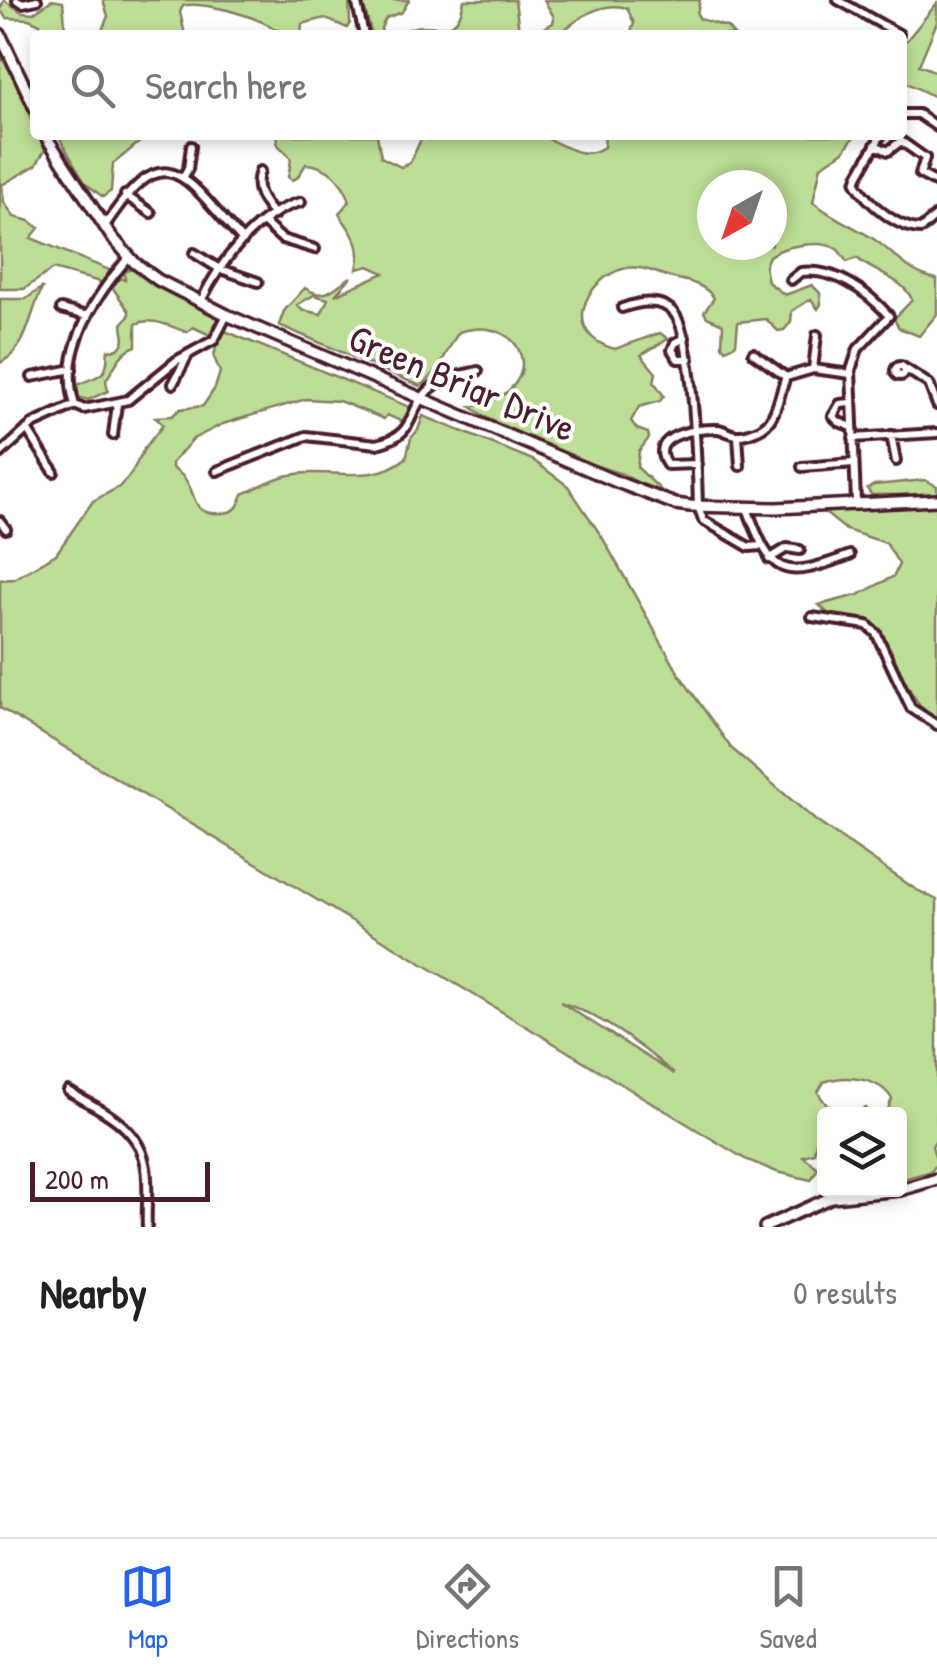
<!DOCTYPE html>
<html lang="en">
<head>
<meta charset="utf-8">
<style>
	:root { --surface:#fff; --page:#f6f6f6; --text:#222; --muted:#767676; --line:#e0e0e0; --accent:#2563eb }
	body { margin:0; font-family:"Patrick Hand",sans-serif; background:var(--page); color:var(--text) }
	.controls { position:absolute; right:30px; bottom:30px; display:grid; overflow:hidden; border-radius:10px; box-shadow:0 5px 15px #0003 }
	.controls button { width:90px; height:90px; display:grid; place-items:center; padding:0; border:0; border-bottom:2px solid var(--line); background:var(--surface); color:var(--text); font:50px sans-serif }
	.compass { position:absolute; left:697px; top:170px; width:90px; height:90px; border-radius:50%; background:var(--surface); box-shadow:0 5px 15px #0003; rotate:220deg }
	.scale { position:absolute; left:30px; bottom:25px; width:180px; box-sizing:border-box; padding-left:10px; border:5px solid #4a1f2b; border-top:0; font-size:28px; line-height:35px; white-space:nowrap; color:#4a1f2b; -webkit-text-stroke:8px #fff; paint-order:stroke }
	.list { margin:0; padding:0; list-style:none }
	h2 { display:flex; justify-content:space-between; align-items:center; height:130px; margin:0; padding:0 40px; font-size:42px }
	h2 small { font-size:32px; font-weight:400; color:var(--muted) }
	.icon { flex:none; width:55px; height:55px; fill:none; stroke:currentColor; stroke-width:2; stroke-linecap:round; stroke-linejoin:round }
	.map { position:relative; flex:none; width:937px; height:1227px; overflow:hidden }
	.search { position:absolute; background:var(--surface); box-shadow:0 5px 15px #0003; left:30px; right:30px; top:30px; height:110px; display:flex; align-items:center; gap:25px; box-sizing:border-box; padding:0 35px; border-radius:10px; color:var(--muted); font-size:38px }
	.sheet { height:310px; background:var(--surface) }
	nav { display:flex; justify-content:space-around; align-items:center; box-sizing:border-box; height:140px; border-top:2px solid var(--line); background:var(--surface); font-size:28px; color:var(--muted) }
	nav a { display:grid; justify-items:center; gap:5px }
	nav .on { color:var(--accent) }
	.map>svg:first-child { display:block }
	.green { fill:#bede97; stroke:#847e61; stroke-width:2.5; fill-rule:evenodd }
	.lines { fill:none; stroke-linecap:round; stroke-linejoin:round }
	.street-casing { stroke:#4a1f2b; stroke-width:14 }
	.secondary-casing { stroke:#4a1f2b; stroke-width:16 }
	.street { stroke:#fff; stroke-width:6 }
	.secondary { stroke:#fff; stroke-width:9 }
	.labels { text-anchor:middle; stroke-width:8; stroke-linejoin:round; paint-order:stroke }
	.street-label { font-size:38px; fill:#4a1f2b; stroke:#fff }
</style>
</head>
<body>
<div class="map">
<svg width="937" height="1227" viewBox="0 0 937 1227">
	<rect width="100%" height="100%" fill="#fff"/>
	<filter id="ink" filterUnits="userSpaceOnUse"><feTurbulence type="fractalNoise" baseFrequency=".01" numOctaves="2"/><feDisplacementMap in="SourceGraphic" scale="20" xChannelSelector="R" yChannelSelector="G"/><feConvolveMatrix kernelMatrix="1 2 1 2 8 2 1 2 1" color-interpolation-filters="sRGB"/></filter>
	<g filter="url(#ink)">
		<path class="green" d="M4,0L22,12L33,13L52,0L63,2L66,35H43L40,24L29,19L7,18L0,10Z
			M103,0H349L350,23L347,28L325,18L302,24L301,35H282C270,19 202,0 183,6L180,12L185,35H100L108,16Z
			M362,0H409L402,12L386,18L381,28L382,35H372Z
			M464,0H515L519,31L516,35H399C426,11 456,49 464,0Z
			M544,0H700L697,14L700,19L727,27L734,35H630L634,23L627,8C601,0 577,19 558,35H531L553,23L554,17Z
			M937,3V22L919,65L937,72V98L903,81L902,41L907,40Z
			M0,56C22,85 30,120 45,150L36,165L2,185L4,202L14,217L30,221L39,228L31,238L112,271L104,283L53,269L24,289H0Z
			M58,135H148L113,164L111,191L103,197L85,183Z
			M278,135H377L381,157L401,167L410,163L422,137L430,140L438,135C468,135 508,130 536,135C559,139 579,164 604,147L605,135H855L844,151L821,166L813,202C831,217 849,224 869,236C894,251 907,274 937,279V314L919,336L899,328L894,319L912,300C904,278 873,273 857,258L847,262C845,260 840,251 837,249C822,239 782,246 769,256L765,266L768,282L785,295L812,285L820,293L821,304L818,309L811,299L792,311L791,322L784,330L778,331L766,319L738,322L736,344L726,349L722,346L723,324L707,317L704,312L714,298C706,285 688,281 673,278C659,274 640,265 626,268C584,278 560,335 615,349L660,333L668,339L641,355L656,373L654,382L664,396L660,401L639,407L631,421L637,429L648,433L649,438L639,451L637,467L665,494H659L622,474L587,463L490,420L471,407C554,391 525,311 459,332C446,350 439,375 420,386L279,325L284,311L305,288C327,302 333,287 351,277L335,295L384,273L369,266L357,269C364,242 351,234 339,213L350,201C343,181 328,165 306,164L297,178L292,180L288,177C292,153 294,161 277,144ZM712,185H772V245H712ZM314,295L328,299L321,314L302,310L297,305Z
			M135,268L164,290L220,318L214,325L216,327L212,336L193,327L187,332C171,327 151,316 136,324V346C120,351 115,367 106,380L108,391L88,400L77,397L75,387C84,379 104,379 106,366C108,361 107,355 108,350L118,349C128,340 122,335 122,324L129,316V311L112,287L120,278L125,280L124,272Z
			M43,287C29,313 29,349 0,363V299H26Z
			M225,331L412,408L403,422L387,415L384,419L339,401L306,399L223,424L193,439L172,463V468C177,472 182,474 185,479C198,496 190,516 222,513C237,512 238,507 243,494C261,486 277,476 296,474C335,469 373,485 406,458L411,438L418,430L423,416L533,460L568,486L602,537L679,674L731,748L816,821L915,889L937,900V1138L932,1146L937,1162L932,1171L900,1180V1114H886L892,1099C880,1078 846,1074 824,1082L818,1092C828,1112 845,1116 866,1108L871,1114H824V1138L816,1142L814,1153L803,1156L818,1168L811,1180L777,1172L745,1159L0,708V580L14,579L56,554L93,501L119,487L131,474L144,449L163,425L155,417L172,416L180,409L203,406L215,388L220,372L214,357L216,346ZM560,1002C601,1015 641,1045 674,1074Z
			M925,480L937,486V495H872L867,489L874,485Z
			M937,504V720C899,698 894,629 864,619C855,616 843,620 833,618L819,605L858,595L894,576L899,564L886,543L846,530L825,513L837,509Z"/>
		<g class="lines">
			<defs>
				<path id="street" d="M17,0L23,3L37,0
					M356,0L364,35
					M838,0L899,34
					M902,114H918L937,127
					M881,135L858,176L856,183C867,203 898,229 921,229L937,215
					M875,145L888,151L901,141L925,158L920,174L937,183
					M260,171C253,189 262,201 274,215
					M183,178L188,169L191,146
					M125,195L151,213
					M264,223L282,239L315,249
					M105,226C167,130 186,180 243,241
					M194,253L218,268L258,282
					M129,257C95,296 58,351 75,405L84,409L128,400L176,361L214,340L227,315
					M791,280L801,272C835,268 867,291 889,316L858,349L851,370L856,503
					M201,301C220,262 257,213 301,202
					M622,308C639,302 661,298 674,313C694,337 697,469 698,506L703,520L749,547L761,546
					M61,309L87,316
					M685,338L675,343L672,350L678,359H689
					M753,353L786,377L813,369L851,374
					M895 371a5 5 0 1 1 10 0a5 5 0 1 1-10 0Z
					M813,369L817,335
					M906,369L929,384L937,405
					M32,377L72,369
					M173,384L188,355
					M850,403L840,404L833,416L839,422L852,427
					M27,429L54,472
					M113,435L117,404
					M891,435L896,461
					M738,436L740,466
					M853,438L937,433
					M0,454L33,424L75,405
					M697,464L667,465C646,435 697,428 718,429C725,430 733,436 740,435C746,435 759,430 763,427C777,418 780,391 786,377
					M802,467L854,463
					M217,471L306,436L377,444C417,434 406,414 426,393C440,378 458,376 478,371
					M747,508C772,576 781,581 850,555
					M0,521L6,529
					M769,559L787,548L800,550
					M812,617L867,625L876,633L911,708L937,725
					M68,1091C106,1113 146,1129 147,1179C148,1195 146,1211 147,1227"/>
				<path id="secondary" d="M0,34L35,108
					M45,135L111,236L135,263L158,280L227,315L617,482L675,504L690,506L776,508L937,500
					M765,1227L832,1197L900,1190L937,1179"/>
			</defs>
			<use href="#street" class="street-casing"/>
			<use href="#secondary" class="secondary-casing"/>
			<use href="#street" class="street"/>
			<use href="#secondary" class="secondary"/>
		</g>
	</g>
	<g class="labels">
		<g class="street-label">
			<text transform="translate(462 383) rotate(23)" y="13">Green Briar Drive</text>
		</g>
	</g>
</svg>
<div class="controls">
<button><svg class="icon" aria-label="layers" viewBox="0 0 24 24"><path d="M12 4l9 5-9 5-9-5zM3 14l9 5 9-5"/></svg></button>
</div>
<svg class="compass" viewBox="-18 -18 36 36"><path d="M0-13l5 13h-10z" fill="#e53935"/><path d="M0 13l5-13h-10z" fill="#767676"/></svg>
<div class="scale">200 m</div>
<div class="search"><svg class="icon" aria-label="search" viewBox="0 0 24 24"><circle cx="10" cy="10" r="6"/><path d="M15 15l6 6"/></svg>Search here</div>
</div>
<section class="sheet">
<h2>Nearby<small>0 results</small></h2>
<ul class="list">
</ul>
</section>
<nav>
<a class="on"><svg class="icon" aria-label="map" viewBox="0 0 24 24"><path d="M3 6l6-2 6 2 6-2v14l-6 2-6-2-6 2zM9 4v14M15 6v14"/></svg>Map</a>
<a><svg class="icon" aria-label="directions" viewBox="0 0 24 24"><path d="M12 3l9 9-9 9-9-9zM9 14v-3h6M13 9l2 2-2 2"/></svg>Directions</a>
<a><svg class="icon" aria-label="saved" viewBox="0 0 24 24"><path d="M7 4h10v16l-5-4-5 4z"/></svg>Saved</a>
</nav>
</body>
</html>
